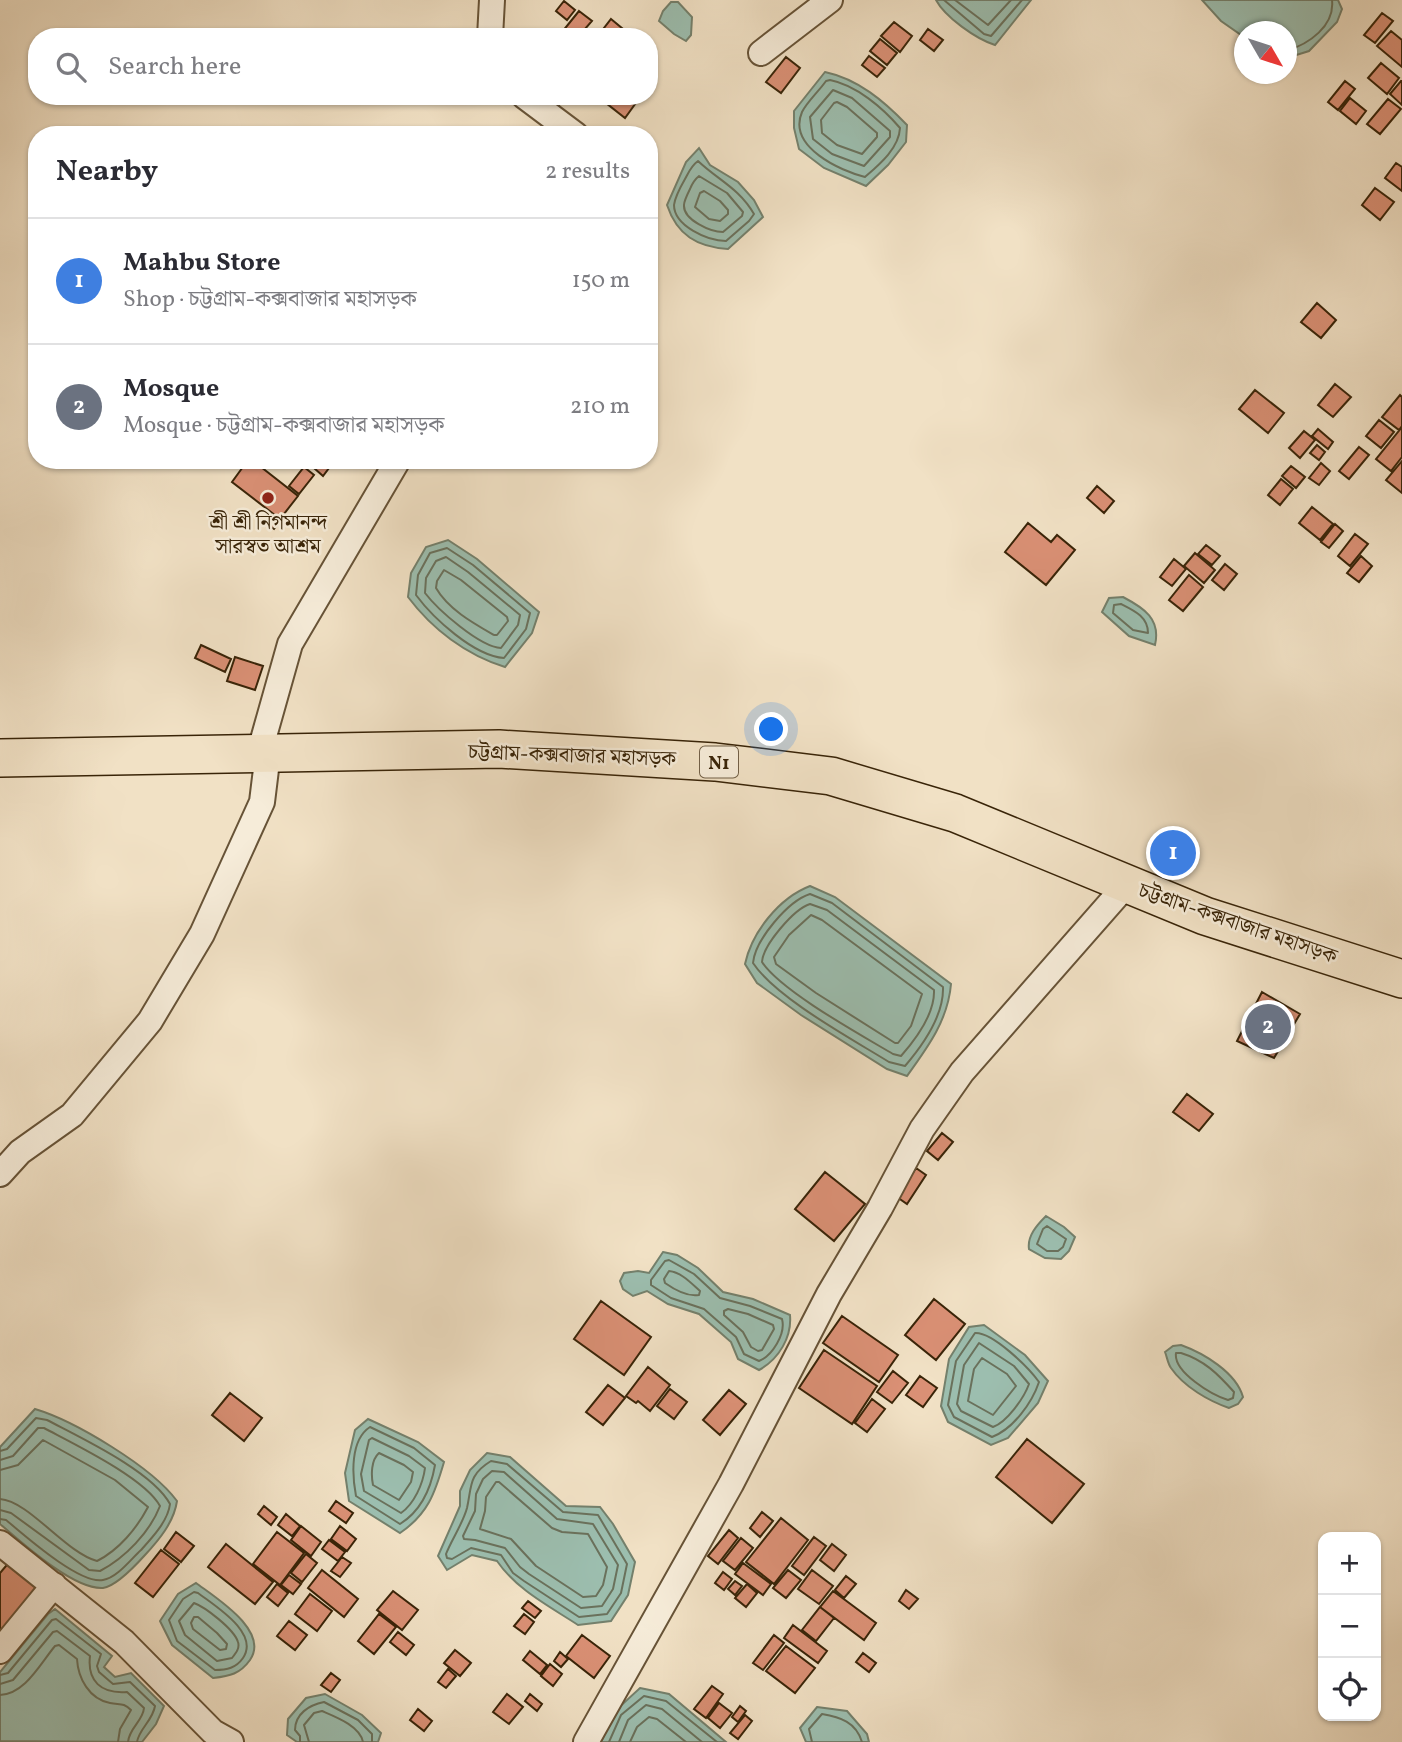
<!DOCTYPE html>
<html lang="en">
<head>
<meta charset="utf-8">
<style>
	:root { --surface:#fff; --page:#f2f2f3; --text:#2b2b33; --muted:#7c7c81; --line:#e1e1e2; --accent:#db2777 }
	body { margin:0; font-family:Vollkorn,"Noto Serif Bengali",serif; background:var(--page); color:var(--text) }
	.controls { position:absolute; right:21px; bottom:21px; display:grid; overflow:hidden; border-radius:14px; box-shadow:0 2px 5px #0004 }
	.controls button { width:63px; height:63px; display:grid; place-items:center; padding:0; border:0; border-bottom:2px solid var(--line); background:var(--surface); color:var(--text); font:35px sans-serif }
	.compass { position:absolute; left:1234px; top:21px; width:63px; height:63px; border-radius:50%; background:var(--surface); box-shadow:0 2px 5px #0004; rotate:129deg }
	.you { position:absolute; left:772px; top:730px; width:24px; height:24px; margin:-18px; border:5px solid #fff; border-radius:50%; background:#1a73e8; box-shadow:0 0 0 10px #1a73e833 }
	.badge { display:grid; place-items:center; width:46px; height:46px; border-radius:50%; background:var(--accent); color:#fff; font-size:23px; font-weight:700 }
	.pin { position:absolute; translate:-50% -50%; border:4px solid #fff; box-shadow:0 2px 7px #0006 }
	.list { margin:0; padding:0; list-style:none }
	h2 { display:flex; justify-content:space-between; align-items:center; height:91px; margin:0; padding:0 28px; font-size:30px }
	h2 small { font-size:23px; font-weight:400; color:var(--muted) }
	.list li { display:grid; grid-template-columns:46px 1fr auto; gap:21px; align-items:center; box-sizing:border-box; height:126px; padding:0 28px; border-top:2px solid var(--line) }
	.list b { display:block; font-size:26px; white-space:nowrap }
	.list p { margin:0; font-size:23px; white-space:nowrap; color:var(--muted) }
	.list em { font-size:23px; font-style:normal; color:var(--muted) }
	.icon { flex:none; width:38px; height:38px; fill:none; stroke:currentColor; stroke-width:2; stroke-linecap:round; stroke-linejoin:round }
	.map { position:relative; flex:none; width:1402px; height:1742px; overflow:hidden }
	.search { position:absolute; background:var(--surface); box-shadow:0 2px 5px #0004; left:28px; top:28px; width:630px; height:77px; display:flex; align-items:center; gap:18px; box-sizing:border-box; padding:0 24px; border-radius:28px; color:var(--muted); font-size:26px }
	.panel { position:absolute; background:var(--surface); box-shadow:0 2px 5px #0004; left:28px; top:126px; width:630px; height:343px; border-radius:28px }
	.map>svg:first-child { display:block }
	.water { fill:#9cbeaf; stroke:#74806c; stroke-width:2 }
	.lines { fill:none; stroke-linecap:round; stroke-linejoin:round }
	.shore { stroke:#6a715c; stroke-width:2 }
	.building { fill:#da9075; stroke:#392408; stroke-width:2 }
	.minor-casing { stroke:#675337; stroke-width:28 }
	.highway-casing { stroke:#392408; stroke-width:40 }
	.minor { stroke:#f6ecd9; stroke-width:24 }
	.highway { stroke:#f1e1c5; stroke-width:37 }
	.poi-dot { fill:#8f2418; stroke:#f6ecd9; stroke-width:2.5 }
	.labels { text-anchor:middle; stroke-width:5; stroke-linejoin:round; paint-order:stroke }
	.shield { fill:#f6ecd9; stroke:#726047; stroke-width:2 }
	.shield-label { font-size:19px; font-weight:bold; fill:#392408 }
	.poi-label { font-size:21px; fill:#392408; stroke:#f6ecd9 }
	.street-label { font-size:21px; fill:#392408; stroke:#f6ecd9 }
</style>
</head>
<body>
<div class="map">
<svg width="1402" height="1742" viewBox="0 0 1402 1742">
	<rect width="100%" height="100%" fill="#f1e1c5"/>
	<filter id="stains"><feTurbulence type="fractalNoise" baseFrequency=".00286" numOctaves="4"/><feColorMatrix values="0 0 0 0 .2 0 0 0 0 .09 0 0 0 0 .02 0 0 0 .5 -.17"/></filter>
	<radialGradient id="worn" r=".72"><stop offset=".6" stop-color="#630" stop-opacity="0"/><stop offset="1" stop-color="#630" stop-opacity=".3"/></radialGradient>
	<path class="water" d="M936,0H1031L995,45C976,39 945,17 936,0Z
		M1202,0H1338L1342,9L1337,22L1309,51L1287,58L1286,32H1244V37L1221,21Z
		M671,2H678L692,17L691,35L686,41L674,34L659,21L663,11Z
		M825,72C858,79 884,101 907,125L906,142L888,165L866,186L824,168L799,149L794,128V111Z
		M699,148L710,165L738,182L754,200L763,217L728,249C697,247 677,235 667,205L686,162Z
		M448,540L477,559L539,612L532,633L505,667C466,655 432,629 408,597L411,573L426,547Z
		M1123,597C1144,608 1161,619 1155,645L1129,636L1102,612L1109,598Z
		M810,886L835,897L951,984C948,1020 928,1047 907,1076L887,1069L801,1015L757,983L745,964C752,932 779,898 810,886Z
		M1046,1216L1064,1227L1075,1237L1069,1251L1061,1259L1045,1258L1029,1249C1027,1236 1037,1225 1046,1216Z
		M663,1252L677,1255L698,1268L723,1292L753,1299L790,1315C792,1337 779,1359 759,1370L738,1359L731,1342L699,1314L668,1304L647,1291L633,1296L623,1289L620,1281L624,1273L638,1271L649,1273Z
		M984,1325L1025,1355L1048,1381L1038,1403L1008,1438L991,1445L948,1422L941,1406L949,1359L969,1327Z
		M1181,1345C1203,1353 1236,1372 1243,1397L1238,1404L1229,1408C1209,1401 1184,1387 1171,1368C1168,1364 1167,1357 1165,1352L1173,1346Z
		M35,1409C75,1421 152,1467 177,1501C174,1522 159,1540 145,1555C136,1565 116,1586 103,1588C74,1590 22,1543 0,1524V1447Z
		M368,1419L418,1442L444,1462C435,1493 428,1514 400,1533L349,1501L345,1473L355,1430Z
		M487,1453L510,1457L566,1506L600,1507L613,1524L635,1562L628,1595L611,1621L578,1625C549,1606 517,1590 497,1561L472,1555L447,1570L438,1556L460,1506V1491L470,1470Z
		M196,1583C216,1598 270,1631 250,1660C240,1674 230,1676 213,1678L172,1645L160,1621L178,1594Z
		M55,1609L112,1656L104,1667L115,1677L131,1673L164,1706L156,1724L142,1742L0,1741V1672L48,1614Z
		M640,1688L669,1694L726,1742H601L615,1711Z
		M325,1694L362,1715L381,1733L378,1742H297L287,1735L288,1719L306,1698Z
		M817,1707L847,1711L867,1734L869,1742H806L800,1728Z"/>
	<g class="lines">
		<path class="shore" d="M944,0L984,34L991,36L1022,0
			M955,0L988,25L1011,0
			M1286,51C1309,44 1335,26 1332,0
			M830,80C856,85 883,108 900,128C899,148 880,164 865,177C841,171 787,147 802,112C807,102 819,91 826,81Z
			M833,90L852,98L890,131V137L864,166L832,154L813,139L810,117Z
			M837,102L847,107L877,133V137L862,154L837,145L822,133L821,120L834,103Z
			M698,161C718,180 739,188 754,214L749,221L726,241C708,241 674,226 674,205C675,197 681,186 685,179C689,172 691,166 698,161Z
			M699,176L727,193L743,212L742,216L723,232C711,232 683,220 684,205C684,201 688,193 690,189C692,184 694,180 699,176Z
			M704,191L720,201L728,210V214L720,221L709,219L695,207L700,193Z
			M447,548L473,565L530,613L526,629L504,658C474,656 433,618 416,595L418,575L430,553Z
			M446,557L468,572L520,615L518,625L501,648C480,647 438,610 425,593L426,578L436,561Z
			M444,570L461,580L507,617L508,621L497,635H494C473,623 448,609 436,588L437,581Z
			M1121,604C1135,611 1148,617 1148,633L1133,630L1113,613L1114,605Z
			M810,894L832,903L943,987C944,1016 923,1045 905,1066L889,1062C852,1039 776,998 753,963C755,940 788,901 810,894Z
			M810,904L827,910L934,990C935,1013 916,1039 901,1056L893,1054C861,1035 781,991 762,962C763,945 794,909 810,904Z
			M811,915L822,920L922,994L911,1026L898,1043H895L816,993L776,964L774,957L789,935Z
			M1047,1226L1066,1239L1063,1247L1058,1251H1047L1037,1244L1043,1229Z
			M669,1260L694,1274L720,1298L750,1306L782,1319C786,1334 772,1356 759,1361L744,1354L736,1337L704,1309L671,1298L651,1285V1280L665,1261Z
			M669,1271C681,1272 691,1283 700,1291L699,1295C688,1297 675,1290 665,1283L664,1279Z
			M728,1309L748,1314L773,1325L774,1329L762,1350L758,1351L751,1347L743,1332L724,1315V1311Z
			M975,1333C993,1332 1029,1368 1039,1382C1032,1403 1013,1429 992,1437L954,1417L948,1405L956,1361Z
			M979,1343L1014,1366L1029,1384C1024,1398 1007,1422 993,1427L961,1411L957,1404L964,1365Z
			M1181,1353C1204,1360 1218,1374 1234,1392L1233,1398L1228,1400C1212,1395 1173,1372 1176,1353Z
			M982,1358L1007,1374L1016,1386L993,1415L968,1401L974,1369Z
			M370,1427L414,1448L435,1465C431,1488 421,1511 400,1524L356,1496C352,1475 350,1440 370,1427Z
			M372,1438L409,1456L425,1468C423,1484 414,1504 401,1513L364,1491L361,1474L369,1440Z
			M0,1451L7,1449L36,1418L47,1420C81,1438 152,1471 170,1504C168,1521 152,1538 141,1550C131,1559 117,1578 103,1580C80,1585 24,1535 6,1520L0,1519
			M379,1453L404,1465L413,1472L411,1482L399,1500L373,1485C371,1475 371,1460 379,1453Z
			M0,1460L13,1456L38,1428H44C74,1444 145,1478 160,1506C150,1532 125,1558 100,1571L89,1570L11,1513L0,1510
			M491,1461L507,1464L563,1512L598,1515L627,1564L621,1593L607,1614L579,1617L524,1581L513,1573L501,1555L471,1548L452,1559L447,1558L446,1554C452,1539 463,1523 467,1508C472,1486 468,1475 491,1461Z
			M0,1470L18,1465L43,1440L115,1480L148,1507C137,1528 119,1550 97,1561C66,1553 29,1501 0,1499
			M492,1471L504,1472L557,1519L593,1524L618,1565L613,1589L602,1606L581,1608L529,1574L520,1567L505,1548L475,1540L464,1539L463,1536L475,1511L476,1494L483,1479Z
			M496,1482H499L552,1528L562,1532L588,1534L607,1567L603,1585L596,1596L583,1597L536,1566L511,1539L480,1529L485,1511L486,1497Z
			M194,1592L198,1593C215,1606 260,1633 243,1658C236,1668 227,1670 215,1670L177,1641L169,1620L183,1599Z
			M194,1603C205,1607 234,1629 238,1642C240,1648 236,1653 232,1658L217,1661L185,1635L179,1621Z
			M194,1617H198L217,1633L227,1644L226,1649L220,1650L193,1629L191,1623Z
			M0,1675L8,1673L52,1620L56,1619L101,1654L97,1666L99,1672L113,1684L130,1682L155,1706C153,1720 139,1729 137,1742
			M0,1684L13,1680L53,1632L57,1631L90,1656C87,1681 101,1694 127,1692L144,1708C143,1721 129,1728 128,1742
			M0,1695C25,1694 40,1664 55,1646L59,1645L77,1659C78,1678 89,1699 110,1703C120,1705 123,1702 131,1710L120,1729L118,1742
			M300,1742V1736L295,1730C295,1714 309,1705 324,1702L358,1720L372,1734V1742
			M309,1742L304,1725L314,1713L322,1711C336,1717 360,1726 363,1742
			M609,1742L621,1715L644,1696L666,1701L717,1742
			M619,1742L628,1720L646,1705L662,1709L702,1742
			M630,1742L637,1727L649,1717L657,1719L686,1742
			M812,1742L809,1729L822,1714C840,1717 856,1722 862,1742"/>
	</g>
	<path class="building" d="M564,1L575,10L567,20L556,11Z
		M579,11L592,21L578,37H558Z
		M1382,13L1393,21L1375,43L1364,35Z
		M611,19L623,29L617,37H597Z
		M894,22L912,36L900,52L881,36Z
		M928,29L943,40L934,51L920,40Z
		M1391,31L1402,40V67L1377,46Z
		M880,39L897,53L887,65L870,51Z
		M869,56L885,68L877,77L862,65Z
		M786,57L800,68L781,93L766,82Z
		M1381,63L1399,78L1387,94L1368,78Z
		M1345,81L1355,89L1338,110L1328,102Z
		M1401,81H1402V105L1390,94Z
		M537,96H561L564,99L554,111Z
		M612,96H633L638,100L625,118L606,103Z
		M1350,98L1366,111L1356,124L1340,111Z
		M1388,99L1401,109L1380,134L1367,124Z
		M1396,163L1402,167V191L1385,178Z
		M1375,188L1394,202L1380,220L1362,205Z
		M1317,303L1336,320L1321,338L1301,322Z
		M1335,384L1351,397L1333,417L1318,405Z
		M1255,390L1284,413L1268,433L1239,409Z
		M1400,395L1402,397V426L1399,430L1382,417Z
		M1379,420L1394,432L1381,448L1366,436Z
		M1402,427V457L1391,471L1376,459Z
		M1318,429L1333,442L1328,449L1312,436Z
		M1304,431L1315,440L1300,458L1289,448Z
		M1317,445L1325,452L1319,460L1310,453Z
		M1359,447L1369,455L1349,479L1339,471Z
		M248,460H252L298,496L280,519L232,482Z
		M305,460H335L323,476Z
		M1402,461V493L1386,480Z
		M1321,463L1330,471L1319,485L1309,478Z
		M1291,466L1305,477L1296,488L1282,476Z
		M304,467L314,475L299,494L289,486Z
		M1281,479L1293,489L1280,505L1268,495Z
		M1097,486L1114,501L1104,513L1087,498Z
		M1312,507L1333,524L1320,540L1299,523Z
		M269,512L280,522L274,529L262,520Z
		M1028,523L1051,542L1057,535L1075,550L1046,585L1005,552Z
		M1335,524L1343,531L1329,548L1321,542Z
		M1355,534L1368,544L1350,566L1338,556Z
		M1206,545L1220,556L1212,565L1198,554Z
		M1195,553L1215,570L1204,583L1184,566Z
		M1361,556L1372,566L1359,582L1347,573Z
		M1174,559L1186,569L1172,586L1160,577Z
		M1225,564L1237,574L1224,590L1212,580Z
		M1189,575L1203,587L1183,611L1169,600Z
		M201,645L231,659L225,672L195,658Z
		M235,657L263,666L255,690L227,681Z
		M1167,834L1188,843L1180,870L1158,863Z
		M1262,992L1300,1014L1274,1058L1237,1041Z
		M1187,1094L1213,1114L1199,1131L1173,1112Z
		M942,1133L953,1142L938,1160L927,1151Z
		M916,1168L926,1175L907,1204L897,1197Z
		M825,1172L865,1204L834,1241L795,1209Z
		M934,1299L965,1324L936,1360L905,1335Z
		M601,1301L651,1337L624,1375L574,1339Z
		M842,1316L898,1355L879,1382L823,1343Z
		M824,1350L877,1386L852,1424L799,1388Z
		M648,1367L670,1385L650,1411L638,1401L636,1403L626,1396Z
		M893,1371L908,1383L892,1403L877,1392Z
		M920,1376L937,1388L923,1407L906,1395Z
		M608,1385L625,1398L603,1425L586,1412Z
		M670,1389L687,1402L674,1419L657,1406Z
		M729,1390L746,1404L720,1435L703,1420Z
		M230,1393L262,1418L244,1441L212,1415Z
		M872,1399L885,1409L867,1432L855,1423Z
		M1027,1439L1084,1484L1052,1523L996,1477Z
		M336,1501L353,1513L346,1523L329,1511Z
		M264,1506L277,1517L271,1525L258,1514Z
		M762,1512L773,1521L760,1537L750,1528Z
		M286,1514L300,1526L292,1536L278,1525Z
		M781,1518L808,1540L774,1584L746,1562Z
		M301,1526L321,1542L311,1556L291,1540Z
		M340,1526L356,1539L347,1551L331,1539Z
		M729,1530L738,1538L718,1564L708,1556Z
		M176,1532L194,1546L181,1562L164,1549Z
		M277,1532L304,1553L280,1585L253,1564Z
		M814,1537L826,1546L804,1575L792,1566Z
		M741,1538L753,1548L735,1570L723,1561Z
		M329,1540L345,1552L338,1561L322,1549Z
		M226,1544L273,1582L255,1604L208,1567Z
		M832,1544L846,1555L834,1571L820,1560Z
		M161,1550L179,1564L153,1597L135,1583Z
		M306,1554L317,1563L302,1582L291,1573Z
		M342,1557L351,1563L340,1577L331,1571Z
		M11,1560L46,1590L0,1644V1573Z
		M743,1563L771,1584L763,1595L735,1574Z
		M322,1570L358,1599L344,1617L308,1588Z
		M788,1570L801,1580L786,1598L773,1588Z
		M812,1570L833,1586L819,1604L798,1589Z
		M723,1572L732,1579L724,1590L715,1583Z
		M289,1575L301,1584L293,1594L281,1585Z
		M846,1576L856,1584L844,1598L835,1590Z
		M735,1581L742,1586L735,1595L728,1589Z
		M277,1584L288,1593L278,1606L267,1597Z
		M747,1584L757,1593L746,1607L735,1598Z
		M906,1590L918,1599L909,1609L899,1601Z
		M393,1591L418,1610L402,1630L377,1610Z
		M833,1591L876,1623L864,1640L820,1607Z
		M310,1594L332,1611L317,1631L295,1614Z
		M528,1601L541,1611L535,1618L522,1608Z
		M820,1607L834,1618L816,1641L802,1630Z
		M379,1614L396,1627L374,1654L358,1641Z
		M524,1614L534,1622L525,1634L514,1626Z
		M289,1621L307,1635L295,1650L277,1636Z
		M793,1625L827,1651L818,1663L784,1638Z
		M398,1632L414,1645L406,1655L390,1642Z
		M582,1635L610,1656L594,1678L566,1656Z
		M774,1635L784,1643L763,1670L753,1663Z
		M786,1646L815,1668L795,1693L766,1671Z
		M455,1650L471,1663L460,1676L444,1663Z
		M530,1651L547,1665L540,1674L523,1660Z
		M560,1652L568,1659L561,1667L554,1661Z
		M863,1653L876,1663L869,1672L856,1662Z
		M550,1664L562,1674L553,1686L541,1676Z
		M448,1669L456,1676L446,1688L438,1682Z
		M331,1673L340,1680L331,1692L321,1685Z
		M712,1686L723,1694L706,1718L694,1709Z
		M507,1694L523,1707L509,1724L493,1712Z
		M530,1694L542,1704L537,1711L525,1701Z
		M719,1703L732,1713L720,1728L708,1718Z
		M740,1706L746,1711L738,1722L732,1717Z
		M418,1709L432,1721L424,1731L410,1720Z
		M745,1715L752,1721L738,1739L730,1733Z"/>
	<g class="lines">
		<defs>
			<path id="minor" d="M490,37L492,0
				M761,53L830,0
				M524,96L576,135
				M259,754L290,644L398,460
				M0,1174L20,1152L72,1115L150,1021L202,934L262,802L268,753
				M0,1543L124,1642L213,1732L231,1742
				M0,1651L54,1585
				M586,1742L731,1484L829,1294L880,1208L922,1129L962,1072L1127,884"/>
			<path id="highway" d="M0,758L499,749L715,762L831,776L955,813L1205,916L1402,979"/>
		</defs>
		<use href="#minor" class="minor-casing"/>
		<use href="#highway" class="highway-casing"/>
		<use href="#minor" class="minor"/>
		<use href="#highway" class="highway"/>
	</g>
	<circle class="poi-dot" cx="268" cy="498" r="7"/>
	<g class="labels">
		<rect class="shield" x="700" y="746.5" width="38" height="31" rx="5"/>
		<g class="shield-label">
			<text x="719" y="769">N1</text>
		</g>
		<g class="poi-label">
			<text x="268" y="529">শ্রী শ্রী নিগমানন্দ<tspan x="268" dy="24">সারস্বত আশ্রম</tspan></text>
		</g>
		<g class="street-label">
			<text transform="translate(572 755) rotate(2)" y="7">চট্টগ্রাম-কক্সবাজার মহাসড়ক</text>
			<text transform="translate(1238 923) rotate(19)" y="7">চট্টগ্রাম-কক্সবাজার মহাসড়ক</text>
		</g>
	</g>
	<rect width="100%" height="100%" filter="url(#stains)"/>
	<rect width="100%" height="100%" fill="url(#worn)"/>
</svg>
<div class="controls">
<button>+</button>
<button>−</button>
<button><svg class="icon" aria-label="locate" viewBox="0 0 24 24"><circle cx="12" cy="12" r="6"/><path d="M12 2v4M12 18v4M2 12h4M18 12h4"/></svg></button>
</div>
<svg class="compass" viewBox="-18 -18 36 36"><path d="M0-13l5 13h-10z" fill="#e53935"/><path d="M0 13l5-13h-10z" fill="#7c7c81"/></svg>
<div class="you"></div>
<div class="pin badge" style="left:1173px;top:853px;background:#3f7fe0">1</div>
<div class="pin badge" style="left:1268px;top:1027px;background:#6b7280">2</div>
<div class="search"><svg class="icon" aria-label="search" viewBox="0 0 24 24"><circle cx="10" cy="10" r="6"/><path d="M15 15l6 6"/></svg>Search here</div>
<section class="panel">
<h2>Nearby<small>2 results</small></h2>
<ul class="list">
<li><span class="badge" style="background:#3f7fe0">1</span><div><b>Mahbu Store</b><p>Shop · চট্টগ্রাম-কক্সবাজার মহাসড়ক</p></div><em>150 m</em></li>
<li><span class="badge" style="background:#6b7280">2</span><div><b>Mosque</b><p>Mosque · চট্টগ্রাম-কক্সবাজার মহাসড়ক</p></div><em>210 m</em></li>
</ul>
</section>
</div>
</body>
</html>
